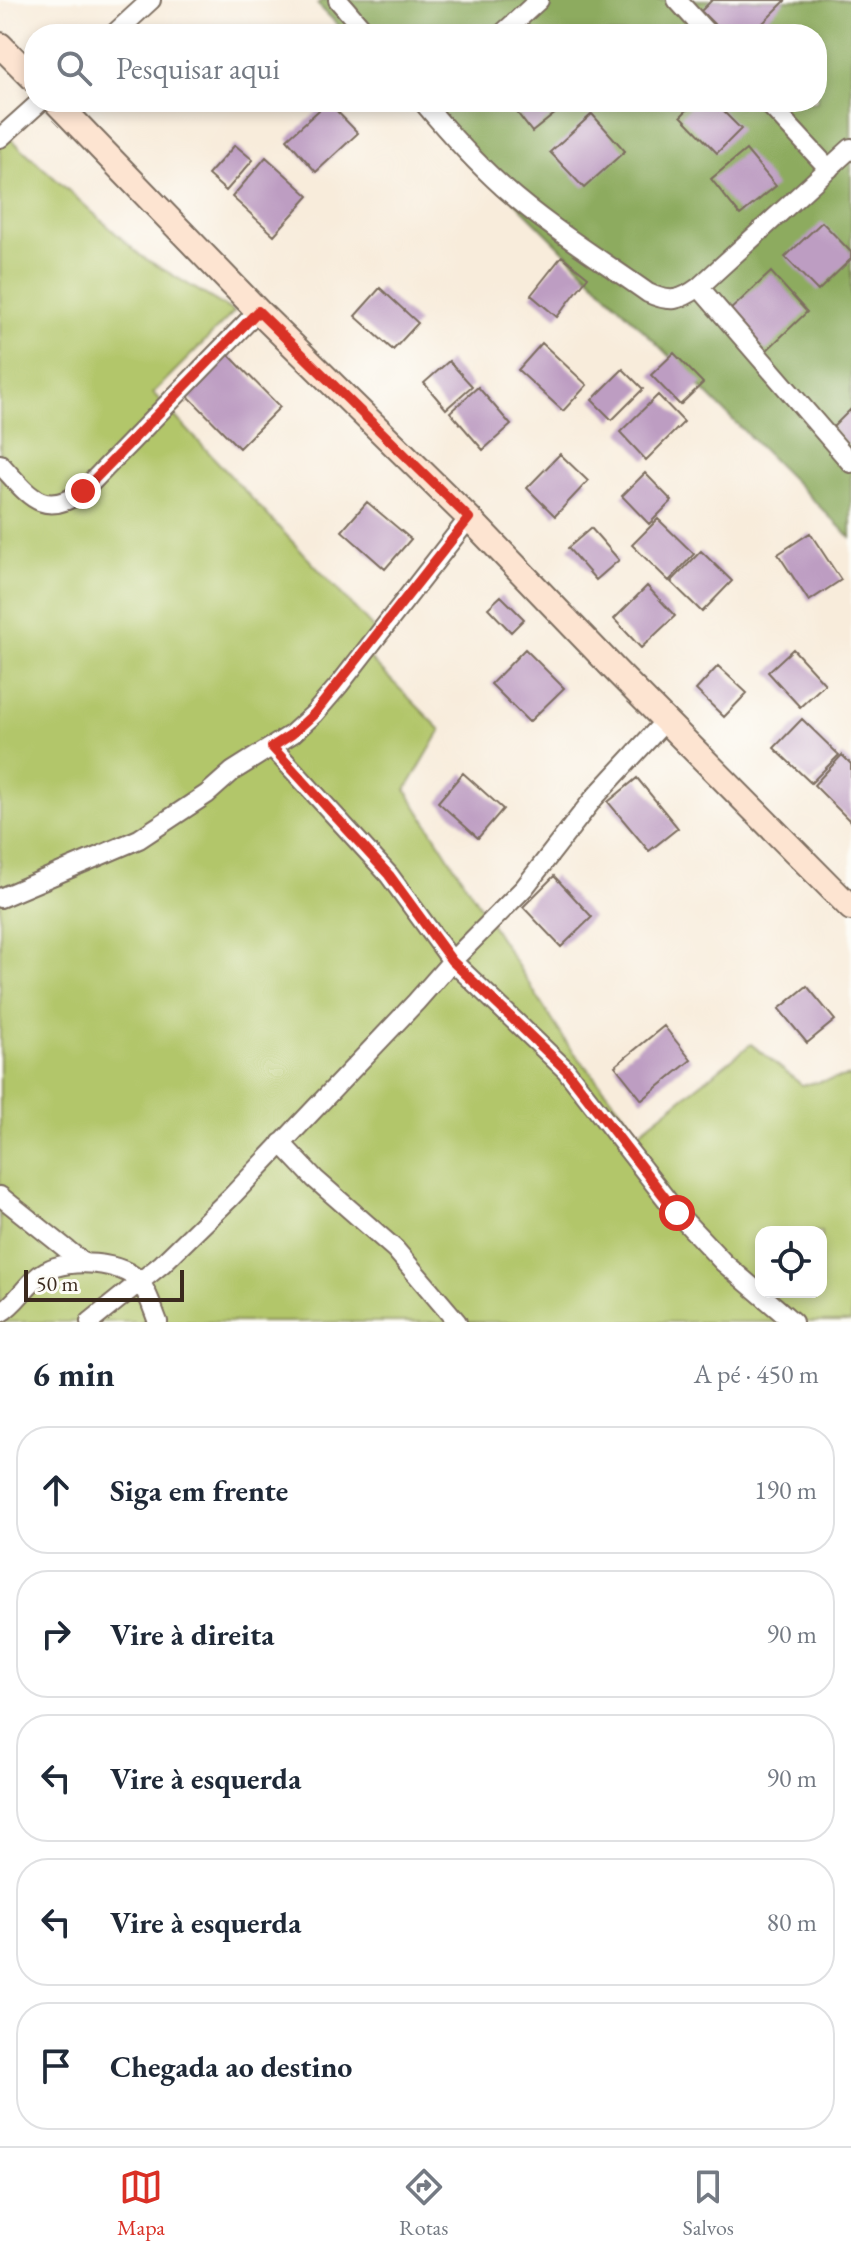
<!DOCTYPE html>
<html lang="pt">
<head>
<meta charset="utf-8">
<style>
	:root { --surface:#fff; --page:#f6f6f7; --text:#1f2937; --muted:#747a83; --line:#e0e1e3; --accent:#d93025 }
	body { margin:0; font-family:"EB Garamond",serif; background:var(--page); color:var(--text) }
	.controls { position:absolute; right:24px; bottom:24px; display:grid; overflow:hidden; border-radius:16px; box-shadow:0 4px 12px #0003 }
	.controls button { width:72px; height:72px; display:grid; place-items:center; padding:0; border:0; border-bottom:2px solid var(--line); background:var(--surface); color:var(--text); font:40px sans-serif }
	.scale { position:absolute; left:24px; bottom:20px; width:160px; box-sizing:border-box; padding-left:8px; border:4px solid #3b2a1e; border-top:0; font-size:22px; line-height:28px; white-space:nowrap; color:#3b2a1e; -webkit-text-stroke:6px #fdfcf7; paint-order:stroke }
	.stop { position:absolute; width:24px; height:24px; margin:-18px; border:6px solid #d93025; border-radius:50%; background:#fff }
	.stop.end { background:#d93025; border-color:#fff; box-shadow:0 2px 8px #0008 }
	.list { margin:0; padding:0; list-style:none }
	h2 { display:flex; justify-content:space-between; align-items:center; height:104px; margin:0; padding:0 32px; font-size:34px }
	h2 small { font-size:26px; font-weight:400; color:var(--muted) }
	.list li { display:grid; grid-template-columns:52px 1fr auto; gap:24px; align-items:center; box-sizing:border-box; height:128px; margin:0 16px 16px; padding:0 16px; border:2px solid var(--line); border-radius:32px }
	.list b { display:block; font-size:30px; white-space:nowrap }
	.list em { font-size:26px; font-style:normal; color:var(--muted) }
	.icon { flex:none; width:44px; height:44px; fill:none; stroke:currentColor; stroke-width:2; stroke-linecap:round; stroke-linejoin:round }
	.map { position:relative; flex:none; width:851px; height:1322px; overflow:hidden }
	.search { position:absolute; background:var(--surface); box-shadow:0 4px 12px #0003; left:24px; right:24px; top:24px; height:88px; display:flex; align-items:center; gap:20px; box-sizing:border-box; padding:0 28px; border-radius:32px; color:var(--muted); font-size:30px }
	.sheet { height:824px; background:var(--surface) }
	nav { display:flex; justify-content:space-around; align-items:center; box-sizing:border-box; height:112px; border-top:2px solid var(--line); background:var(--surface); font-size:22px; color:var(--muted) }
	nav a { display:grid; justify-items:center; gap:4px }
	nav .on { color:var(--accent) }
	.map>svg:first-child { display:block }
	.green { fill:#b2c66a; stroke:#767844; stroke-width:2; fill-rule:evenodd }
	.forest { fill:#8dab5e; stroke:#646a3e; stroke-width:2 }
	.building { fill:#bd9dc2 }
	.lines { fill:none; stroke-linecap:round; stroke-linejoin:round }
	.minor-casing { stroke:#7d6e60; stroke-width:22 }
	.secondary-casing { stroke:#7d6e60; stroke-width:28 }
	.minor { stroke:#fff; stroke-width:18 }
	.secondary { stroke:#fde4d1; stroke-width:24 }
	.route { stroke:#d93025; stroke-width:10 }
</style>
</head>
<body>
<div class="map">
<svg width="851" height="1322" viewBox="0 0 851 1322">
	<rect width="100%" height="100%" fill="#fdfcf7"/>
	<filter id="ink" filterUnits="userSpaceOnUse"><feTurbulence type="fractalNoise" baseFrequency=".0125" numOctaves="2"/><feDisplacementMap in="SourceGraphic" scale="16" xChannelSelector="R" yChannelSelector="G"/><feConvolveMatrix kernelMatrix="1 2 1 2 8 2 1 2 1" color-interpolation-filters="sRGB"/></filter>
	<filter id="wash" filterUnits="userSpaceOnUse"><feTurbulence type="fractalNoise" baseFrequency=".006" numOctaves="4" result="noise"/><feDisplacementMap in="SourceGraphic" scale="32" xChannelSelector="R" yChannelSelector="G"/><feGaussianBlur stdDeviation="1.8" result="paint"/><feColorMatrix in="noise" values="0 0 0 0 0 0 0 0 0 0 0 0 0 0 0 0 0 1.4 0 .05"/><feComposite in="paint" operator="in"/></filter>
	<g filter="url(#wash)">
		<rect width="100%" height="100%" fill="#f8ecdb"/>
		<path class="green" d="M0,129L141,256L234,312L153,393L377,632L361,650L441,730L406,790L568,1045L639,1132L751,1044L802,1085L851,1076V1322H0ZM761,1232H821V1292H761Z"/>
		<path class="forest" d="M322,0H851V538L415,102H817V34H347L317,4Z"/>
		<g id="blocks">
			<path class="building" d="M712,0H786L752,34H724L701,11Z
				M328,102L358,133L316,172L287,139Z
				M509,102H557L562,108L532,132Z
				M695,102H714L741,129L717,153L681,116Z
				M592,114L625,151L584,188L550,152Z
				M235,145L253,160L226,191L208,175Z
				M746,150L776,186L740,215L711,179Z
				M266,157L309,196L274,235L232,197Z
				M822,222L851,252V259L818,291L785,257Z
				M562,256L588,277L557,317L531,295Z
				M771,272L807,312L766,351L729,311Z
				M380,288L418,323L393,350L355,316Z
				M542,343L587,385L563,411L518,370Z
				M227,353L280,407L239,448L186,394Z
				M674,353L703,383L680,405L651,375Z
				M449,361L472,386L446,409L424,383Z
				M623,369L643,389L612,420L592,400Z
				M478,387L511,425L483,450L450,412Z
				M658,395L684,422L646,460L620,432Z
				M851,409V448L832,428Z
				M560,454L588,481L555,516L527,488Z
				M645,473L672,501L649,524L622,496Z
				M367,502L411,539L385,569L342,531Z
				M658,519L694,554L669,581L632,545Z
				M591,528L619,560L596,580L568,548Z
				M810,533L841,580L809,601L778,554Z
				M701,551L732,581L702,612L671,582Z
				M647,586L675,616L641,648L614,619Z
				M501,596L524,619L511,632L488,608Z
				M525,649L564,688L529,722L491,684Z
				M793,649L825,684L800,707L768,672Z
				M718,666L747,693L724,717L696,690Z
				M802,719L839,755L811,783L774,748Z
				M842,755L851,764V822L814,785Z
				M463,773L503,809L478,838L438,802Z
				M637,778L678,828L649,851L608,802Z
				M554,876L592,917L561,947L523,907Z
				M807,986L835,1020L807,1043L779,1009Z
				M664,1026L691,1060L642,1100L615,1066Z"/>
		</g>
	</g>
	<g filter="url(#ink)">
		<use href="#blocks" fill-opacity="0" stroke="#7d6e60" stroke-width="2"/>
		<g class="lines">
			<defs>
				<path id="minor" d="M338,0L367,34
					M677,0L708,34
					M114,34L151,0
					M502,34L539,0
					M423,102C448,132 474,161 503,187C548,227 600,259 648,293C670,303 680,301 699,287L851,148
					M767,102L829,169
					M0,138L40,102
					M699,287L851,463
					M0,464C28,494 42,520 83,491L258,311
					M272,747L389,875L452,961L566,1070L677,1213L724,1263L793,1322
					M0,898L139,839L207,794L233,771L292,734L314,714L339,685L469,518
					M281,1143L315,1179L395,1249L457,1322
					M0,1196L84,1263
					M0,1313C18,1303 27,1281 46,1271C69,1258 122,1261 140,1282C148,1292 153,1310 158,1322
					M90,1322L162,1264L231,1197L416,1002L452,961L524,888L594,798L666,720"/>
				<path id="secondary" d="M0,45L34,79
					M56,102L258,311L469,518L618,673L851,908"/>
			</defs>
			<use href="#minor" class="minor-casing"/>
			<use href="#secondary" class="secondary-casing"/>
			<use href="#minor" class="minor"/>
			<use href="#secondary" class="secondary"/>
		</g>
	</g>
	<g class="lines" filter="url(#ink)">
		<path class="route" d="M83,491L258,311L469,518L314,714L292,734L272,747L389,875L452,961L566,1070L677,1213"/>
	</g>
</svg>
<div class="controls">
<button><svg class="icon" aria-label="locate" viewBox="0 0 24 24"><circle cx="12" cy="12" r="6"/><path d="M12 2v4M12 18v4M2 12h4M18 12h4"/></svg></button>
</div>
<div class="scale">50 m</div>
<div class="stop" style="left:677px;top:1213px"></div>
<div class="stop end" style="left:83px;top:491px"></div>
<div class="search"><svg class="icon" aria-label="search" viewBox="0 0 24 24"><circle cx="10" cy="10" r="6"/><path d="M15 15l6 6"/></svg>Pesquisar aqui</div>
</div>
<section class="sheet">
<h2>6 min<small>A pé · 450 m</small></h2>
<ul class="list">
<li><svg class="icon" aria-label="ahead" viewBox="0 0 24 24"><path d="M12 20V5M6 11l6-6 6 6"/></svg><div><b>Siga em frente</b></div><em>190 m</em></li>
<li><svg class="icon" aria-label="right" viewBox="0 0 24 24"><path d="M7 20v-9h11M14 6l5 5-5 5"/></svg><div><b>Vire à direita</b></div><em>90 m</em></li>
<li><svg class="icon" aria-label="left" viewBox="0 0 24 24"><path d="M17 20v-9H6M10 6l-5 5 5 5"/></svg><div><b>Vire à esquerda</b></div><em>90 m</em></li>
<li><svg class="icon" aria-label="left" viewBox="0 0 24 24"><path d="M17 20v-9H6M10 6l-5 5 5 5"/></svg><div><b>Vire à esquerda</b></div><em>80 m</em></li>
<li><svg class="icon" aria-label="arrive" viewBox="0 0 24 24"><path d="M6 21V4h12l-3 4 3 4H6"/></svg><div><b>Chegada ao destino</b></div></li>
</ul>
</section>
<nav>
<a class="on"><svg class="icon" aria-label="map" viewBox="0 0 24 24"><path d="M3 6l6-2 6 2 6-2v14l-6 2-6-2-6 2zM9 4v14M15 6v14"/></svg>Mapa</a>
<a><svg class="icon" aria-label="directions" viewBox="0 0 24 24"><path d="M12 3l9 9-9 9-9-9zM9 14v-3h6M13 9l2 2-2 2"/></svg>Rotas</a>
<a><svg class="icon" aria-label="saved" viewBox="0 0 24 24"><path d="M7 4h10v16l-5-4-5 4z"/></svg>Salvos</a>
</nav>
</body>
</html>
